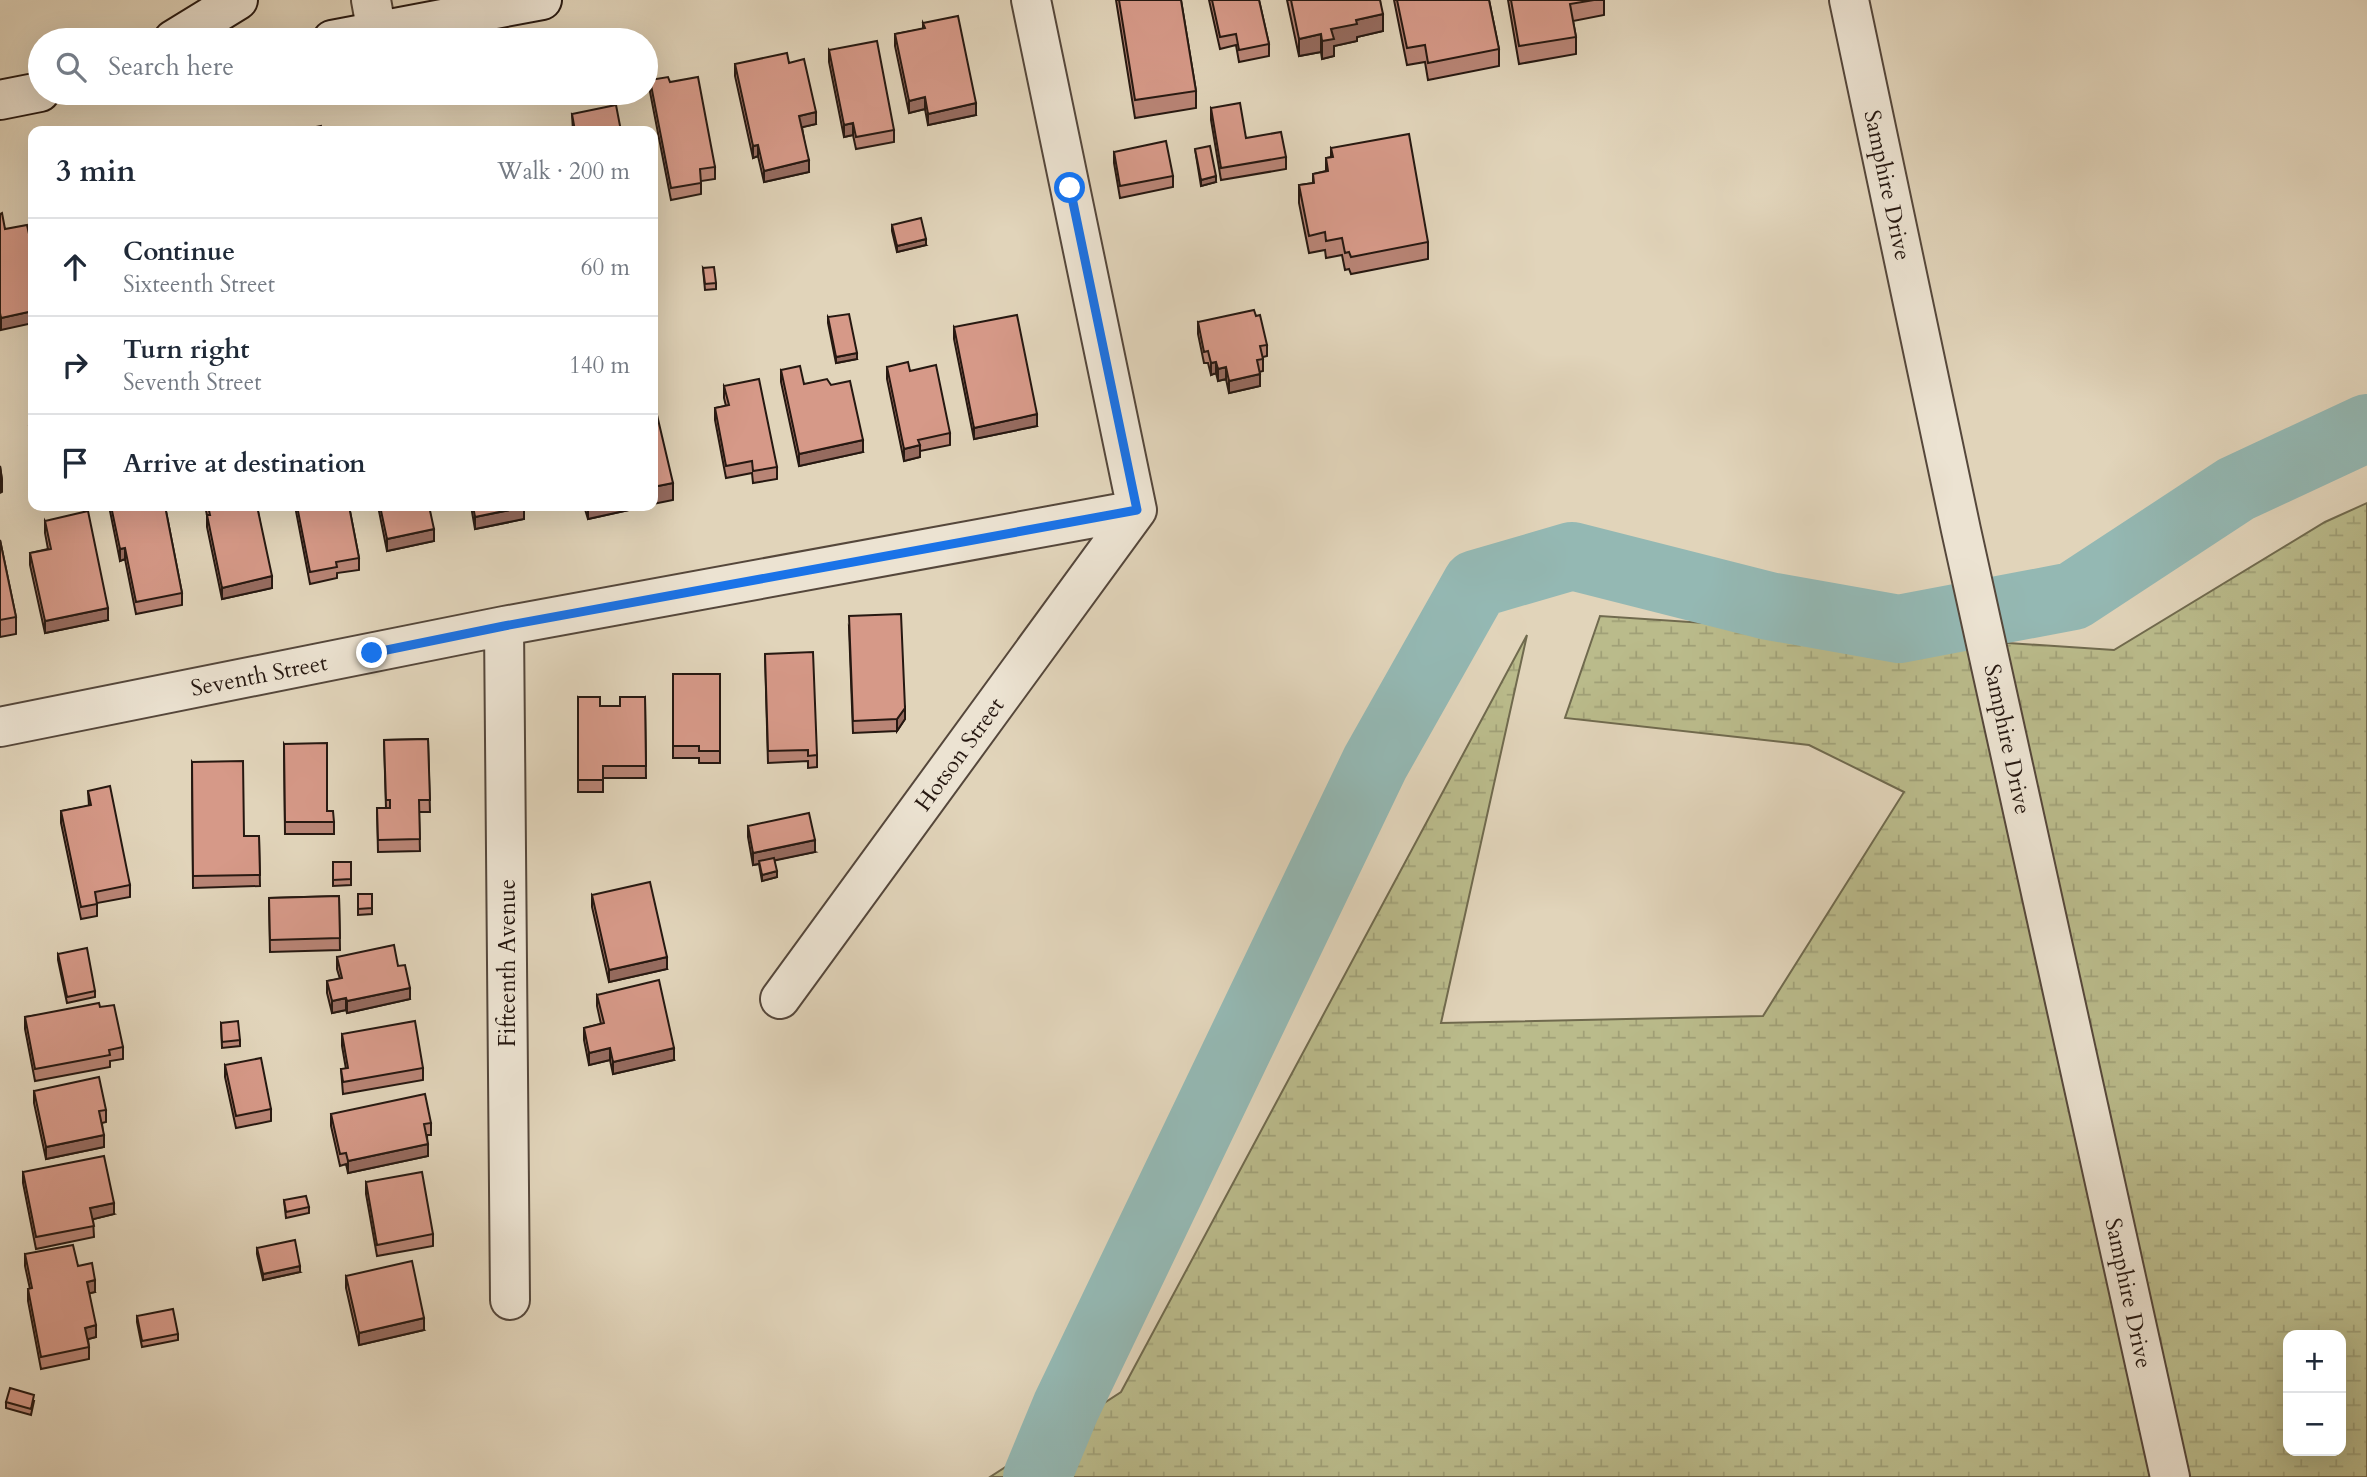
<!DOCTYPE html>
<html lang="en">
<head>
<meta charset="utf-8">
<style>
	:root { --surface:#fff; --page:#f6f6f7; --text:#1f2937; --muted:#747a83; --line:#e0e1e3 }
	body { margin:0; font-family:Cardo,serif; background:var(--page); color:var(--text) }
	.controls { position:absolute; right:21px; bottom:21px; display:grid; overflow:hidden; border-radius:14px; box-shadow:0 7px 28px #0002 }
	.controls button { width:63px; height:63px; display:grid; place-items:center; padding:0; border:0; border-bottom:2px solid var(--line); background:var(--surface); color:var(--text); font:35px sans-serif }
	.stop { position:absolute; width:21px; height:21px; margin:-16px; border:5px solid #1a73e8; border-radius:50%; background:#fff }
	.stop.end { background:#1a73e8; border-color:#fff; box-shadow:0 2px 7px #0008 }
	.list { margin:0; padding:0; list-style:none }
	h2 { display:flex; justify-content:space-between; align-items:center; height:91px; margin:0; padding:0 28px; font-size:30px }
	h2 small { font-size:23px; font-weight:400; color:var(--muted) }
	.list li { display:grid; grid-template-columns:46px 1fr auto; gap:21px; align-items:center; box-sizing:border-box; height:98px; padding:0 28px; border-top:2px solid var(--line) }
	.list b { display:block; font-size:26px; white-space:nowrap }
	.list p { margin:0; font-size:23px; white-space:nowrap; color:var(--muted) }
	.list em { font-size:23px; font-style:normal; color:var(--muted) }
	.icon { flex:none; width:38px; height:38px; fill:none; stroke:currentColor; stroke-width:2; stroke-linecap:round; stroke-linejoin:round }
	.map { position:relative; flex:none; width:2367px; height:1477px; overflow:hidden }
	.search { position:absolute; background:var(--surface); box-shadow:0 7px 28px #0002; left:28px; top:28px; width:630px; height:77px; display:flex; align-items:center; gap:18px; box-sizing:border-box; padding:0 24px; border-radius:38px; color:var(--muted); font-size:26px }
	.panel { position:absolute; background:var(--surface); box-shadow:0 7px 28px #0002; left:28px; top:126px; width:630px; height:385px; border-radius:14px }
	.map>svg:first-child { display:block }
	.wetland { fill:url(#wetland-marsh); stroke:#706a4e; stroke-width:2; fill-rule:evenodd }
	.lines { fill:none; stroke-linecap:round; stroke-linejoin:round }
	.river { stroke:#94b8b3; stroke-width:68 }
	.street-casing { stroke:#55473b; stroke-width:42 }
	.secondary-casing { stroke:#261811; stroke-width:42 }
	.street { stroke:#ece3d2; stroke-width:38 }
	.secondary { stroke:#ece3d2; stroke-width:38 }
	.wall { fill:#b88475; stroke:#261811; stroke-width:2 }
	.shaded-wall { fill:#966b5f; stroke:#261811; stroke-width:2 }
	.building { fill:#d69988; stroke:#261811; stroke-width:2 }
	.route { stroke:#1a73e8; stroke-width:9 }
	.labels { text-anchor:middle; stroke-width:6; stroke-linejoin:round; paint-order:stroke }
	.street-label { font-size:23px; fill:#261811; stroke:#ece3d2 }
</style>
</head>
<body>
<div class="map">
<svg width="2367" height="1477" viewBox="0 0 2367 1477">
	<defs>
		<pattern id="wetland-marsh" width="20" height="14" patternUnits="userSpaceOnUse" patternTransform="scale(1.75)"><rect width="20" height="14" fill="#babb8b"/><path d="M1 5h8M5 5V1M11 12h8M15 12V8" fill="none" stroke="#a0a077"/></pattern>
	</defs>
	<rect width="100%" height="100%" fill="#e1d4ba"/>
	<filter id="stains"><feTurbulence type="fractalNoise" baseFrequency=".00286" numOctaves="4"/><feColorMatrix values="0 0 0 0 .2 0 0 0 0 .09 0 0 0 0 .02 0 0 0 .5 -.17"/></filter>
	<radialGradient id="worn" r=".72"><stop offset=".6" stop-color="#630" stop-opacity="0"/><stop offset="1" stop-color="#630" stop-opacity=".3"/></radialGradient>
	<path class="wetland" d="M2367,503V1477H990L1121,1392L1527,635L1441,1023L1763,1016L1904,792L1809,745L1565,718L1600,616L2114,650L2325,522ZM2288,1335H2341V1451H2288Z"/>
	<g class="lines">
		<path class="river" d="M1037,1477L1066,1407L1375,763L1476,584L1572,556L1769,606L1899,629L2073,596L2236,489L2367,428"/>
		<defs>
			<path id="street" d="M371,0L377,33
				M1031,0L1137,510
				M1849,0L1961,530L2170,1477
				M504,626L510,1300
				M0,727L504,626L1137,510
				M780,999L1137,510"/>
			<path id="secondary" d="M173,40L238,0
				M332,40L542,0
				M0,100L40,92"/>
		</defs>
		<use href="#street" class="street-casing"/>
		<use href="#secondary" class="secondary-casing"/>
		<use href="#street" class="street"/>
		<use href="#secondary" class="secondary"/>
	</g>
	<path class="wall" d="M1116,0H1181L1196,91V108L1135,118Z
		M1209,0H1259L1269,44V56L1239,62L1236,45L1220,49Z
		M1287,0H1380L1383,31L1357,37V41L1334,46V56L1322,59L1321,52L1299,56Z
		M1394,0H1489L1499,49V66L1428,80L1425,62L1407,65Z
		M1508,0H1604V15L1573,21L1576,37V54L1519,64Z
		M923,23L976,115L928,125L925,109L909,113L895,46V34L923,29Z
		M829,50L894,130V142L856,149L853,135L844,137L829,62Z
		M789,63L816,124L802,127L809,172L764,182L758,156L753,158L735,76V64Z
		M650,80L670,82L715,167V179L701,181V194L671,200L650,92Z
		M1211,108L1246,138L1286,157V169L1221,180L1211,120Z
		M572,114L621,131H573Z
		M1331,148L1428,242V259L1351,274L1349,269L1345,270L1342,255L1326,258L1325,250L1309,253L1299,203V185L1313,183V174L1326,171V158L1331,157Z
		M1195,149L1216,182L1201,186Z
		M1114,152L1173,176V187L1120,198L1114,163Z
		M892,225L926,245L897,252L892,231Z
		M703,268L716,283V289L705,290Z
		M828,317L857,359L836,363L828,323Z
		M1198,322L1267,345V356L1263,357V371L1259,372L1260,386L1229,393L1226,379L1218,381L1216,373L1211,375L1208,363H1204L1198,334Z
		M954,327L1037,426L974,439L954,339Z
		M887,367L910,371L950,433V445L920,451V457L904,461L887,379Z
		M781,370L804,384L863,452L799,466L781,382Z
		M724,386L777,467V479L753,483L752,473L726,478L715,420V408L726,406L724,398Z
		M33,425V461L29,438V426Z
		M0,466L2,480V492L0,493Z
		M109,506H165L182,593V605L136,614L125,559L120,561Z
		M205,506H257L272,588L222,599L207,527V515Z
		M295,506H349L359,558V570L337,573V578L310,584Z
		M378,506H429L434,541L387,551Z
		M471,506H524V519L475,529Z
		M584,506H647L588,519Z
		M45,521L108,620L45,633L30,565V553L48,549L45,533Z
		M0,540L16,617V634L0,637Z
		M849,627L905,719L897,731L853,733Z
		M765,654L817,755V767L808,768V761L768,763Z
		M673,674H720V763H699V758H673Z
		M578,697L600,706H620L645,697L646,778H603V792H578Z
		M428,739L430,812H419L420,851L378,852L377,808H386L384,740Z
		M284,744L334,822V834H285Z
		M192,762L244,836H259L260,886L193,888Z
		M88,791L130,885V897L97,903V916L81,919L61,823V811L89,806Z
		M748,826L815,852L774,860L777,877L762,881L759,864L753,865L748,837Z
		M333,862H351V885L333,886Z
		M358,894H372V914L358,915Z
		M592,895L667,969L609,982L592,907Z
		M339,896L340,950L270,952L269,898Z
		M58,954L95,991V997L67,1003L58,960Z
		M337,957L398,966L410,999L347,1013L346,1010L332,1013L327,993V981L340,979L337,969Z
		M597,995L674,1060L613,1074L610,1060L589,1065L584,1040V1028L601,1024L597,1006Z
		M100,1007L123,1047V1059L110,1061V1067L35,1081L25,1029V1017Z
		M221,1023L240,1040V1046L222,1048Z
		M342,1034L423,1068V1080L343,1094L341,1069H346L342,1046Z
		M225,1065L271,1109V1121L236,1128L225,1077Z
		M34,1091L106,1110V1122L102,1123L104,1147L46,1159L34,1103Z
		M331,1114L431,1123V1135H427L428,1156L348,1173L346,1164L340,1166L331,1126Z
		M23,1172L114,1214L93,1219L94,1237L36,1249L23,1183Z
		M366,1182L433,1234V1246L377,1256L366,1194Z
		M284,1200L309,1207V1213L286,1218Z
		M257,1248L300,1272L263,1280L257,1254Z
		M25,1254L78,1266L95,1292L89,1293L96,1337L88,1339L89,1347V1359L41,1369L28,1301V1289H30L25,1266Z
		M346,1276L424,1330L359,1345L346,1288Z
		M137,1316L178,1334V1340L142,1347L137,1322Z
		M34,1401L31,1415L6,1408V1402Z"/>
	<path class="shaded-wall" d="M1383,14V31L1357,37V41L1334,46V56L1322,59V41L1331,29L1356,20Z
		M1321,34V52L1299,56V39Z
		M925,97V109L909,113V101Z
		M976,103V115L928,125V114Z
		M816,112V124L799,128V116Z
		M853,123V135L844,137V125Z
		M758,145V156L753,158V146Z
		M809,160V172L764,182V171Z
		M1216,176V182L1201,186V180Z
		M926,239V245L897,252V246Z
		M33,311V323L1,330V318Z
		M857,353V359L836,363V357Z
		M1216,362V373L1211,375V363Z
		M1226,367V379L1218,381V369Z
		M1260,374V386L1229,393V381Z
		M1037,414V426L974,439V428Z
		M863,440V452L799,466V454Z
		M920,445V457L904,461V449Z
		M673,483V500L653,504V487Z
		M588,506H647L588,519Z
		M524,507V519L475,529V517Z
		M434,529V541L387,551V539Z
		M125,548V559L120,561V549Z
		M272,576V588L222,599V588Z
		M108,608V620L45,633V621Z
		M905,708V719L897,731V719Z
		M815,840V852L753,865V853Z
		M777,871V877L762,881V875Z
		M667,957V969L609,982V970Z
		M410,988V999L347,1013V1001Z
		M346,998V1010L332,1013V1001Z
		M610,1048V1060L589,1065V1053Z
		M674,1048V1060L613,1074V1062Z
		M104,1135V1147L46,1159V1147Z
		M428,1144V1156L348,1173V1161Z
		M114,1203V1214L90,1220V1208Z
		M300,1266V1272L263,1280V1274Z
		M95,1280V1292L87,1294V1282Z
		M424,1318V1330L359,1345V1333Z
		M96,1325V1337L85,1340V1328Z"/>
	<path class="building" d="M1119,0H1181L1196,91L1135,100Z
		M1212,0H1259L1269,44L1239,50L1236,34L1220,37Z
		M1291,0H1380L1383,14L1356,20L1357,24L1331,29L1334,39L1322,41L1321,34L1299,39Z
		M1397,0H1489L1499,49L1428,63L1425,45L1407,48Z
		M1511,0H1594L1570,4L1576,37L1519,46Z
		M958,16L976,103L928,114L925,97L909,101L895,34L925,28L923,23Z
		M877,41L894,130L856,137L853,123L844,125L829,50Z
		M787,53L789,63L804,59L816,112L799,116L809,160L764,171L758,145L753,146L735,64Z
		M668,77L670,82L698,77L715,167L700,169L701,183L671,188L650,80Z
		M1240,103L1246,138L1281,132L1286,157L1221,168L1211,108Z
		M616,105L621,131H575L572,114Z
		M321,126L322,131H297Z
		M1409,134L1428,242L1351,257L1349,252L1345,253L1342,238L1326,241L1325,232L1309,236L1299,185L1314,183L1313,174L1328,171L1326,158L1333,157L1331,148Z
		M1166,141L1173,176L1120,186L1114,152Z
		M1210,146L1216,176L1201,180L1195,149Z
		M2,213L5,229L27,225L33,252V311L1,318L0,313V214Z
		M921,218L926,239L897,246L892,225Z
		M714,267L716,283L705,284L703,268Z
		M1254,310L1256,316L1260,315L1267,345L1260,346L1263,359L1257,360L1260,374L1229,381L1226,367L1218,369L1216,362L1211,363L1208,351L1204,352L1198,322Z
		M849,314L857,353L836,357L828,317Z
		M1017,315L1037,414L974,428L954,327Z
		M908,362L910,371L936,365L950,433L918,440L920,445L904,449L887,367Z
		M800,366L804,384L827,379L831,385L850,381L863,440L799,454L781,370Z
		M759,379L777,467L753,471L752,461L726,466L715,408L729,405L724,386Z
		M653,398L673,483L653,487Z
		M33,425V449L29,426Z
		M0,466L2,480L0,481Z
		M111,506H165L182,593L136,602L125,548L120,549Z
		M208,506H257L272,576L222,588L207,515H210Z
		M297,506H349L359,558L336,562L337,567L310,572Z
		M380,506H429L434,529L387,539Z
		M473,506H524V507L475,517Z
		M88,511L108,608L45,621L30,553L51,549L45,521Z
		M0,540L16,617L0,620Z
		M901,614L905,708L897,719L853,721L849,616Z
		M813,652L817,755L808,756V750L768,751L765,654Z
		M673,674H720V751H699V746H673Z
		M578,697H600V706H620V697H645L646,766H603V780H578Z
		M428,739L430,800H419L420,839L378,840L377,808H390V800H386L384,740Z
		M327,743V811H333L334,822H285L284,744Z
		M243,761L244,836H259L260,875L193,876L192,762Z
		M110,786L130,885L95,892L97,904L81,907L61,811L91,805L88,791Z
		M809,813L815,840L753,853L748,826Z
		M774,858L777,871L762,875L759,861Z
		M333,862H351V879L333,880Z
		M650,882L667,957L609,970L592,895Z
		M358,894H372V908L358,909Z
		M339,896L340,938L270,940L269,898Z
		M394,945L398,966L405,965L410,988L347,1001L346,998L332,1001L327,981L342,978L337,957Z
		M87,948L95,991L67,997L58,954Z
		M659,980L674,1048L613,1062L610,1048L589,1053L584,1028L604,1023L597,995Z
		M99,1003L100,1007L114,1005L123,1047L109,1050L110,1055L35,1069L25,1017Z
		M238,1021L240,1040L222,1042L221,1023Z
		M415,1021L423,1068L343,1082L341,1069L348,1068L342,1034Z
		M261,1058L271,1109L236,1116L225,1065Z
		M99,1077L106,1110L99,1111L104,1135L46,1147L34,1091Z
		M425,1094L431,1123L424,1124L428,1144L348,1161L346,1153L340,1154L331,1114Z
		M104,1156L114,1203L90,1208L94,1226L36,1237L23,1172Z
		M422,1172L433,1234L377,1245L366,1182Z
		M306,1196L309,1207L286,1212L284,1200Z
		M295,1240L300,1266L263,1274L257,1248Z
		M73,1245L78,1266L92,1263L95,1280L87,1282L96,1325L85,1328L89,1347L41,1357L28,1289L32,1288L25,1254Z
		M412,1261L424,1318L359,1333L346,1276Z
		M173,1309L178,1334L142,1341L137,1316Z
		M10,1388L34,1395L31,1409L6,1402Z"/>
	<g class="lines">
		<path class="route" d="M372,653L504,626L1137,510L1070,188"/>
	</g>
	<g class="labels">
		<g class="street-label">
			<text transform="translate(1888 185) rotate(78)" y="8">Samphire Drive</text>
			<text transform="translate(259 675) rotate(-11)" y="8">Seventh Street</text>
			<text transform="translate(2008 739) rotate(78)" y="8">Samphire Drive</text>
			<text transform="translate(959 754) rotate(-54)" y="8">Hotson Street</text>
			<text transform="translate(507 963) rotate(-90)" y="8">Fifteenth Avenue</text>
			<text transform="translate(2129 1293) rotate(78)" y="8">Samphire Drive</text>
		</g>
	</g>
	<rect width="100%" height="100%" filter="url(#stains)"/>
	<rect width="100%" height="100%" fill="url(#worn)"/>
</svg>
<div class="controls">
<button>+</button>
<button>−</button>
</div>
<div class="stop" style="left:1070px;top:188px"></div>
<div class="stop end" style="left:372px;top:653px"></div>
<div class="search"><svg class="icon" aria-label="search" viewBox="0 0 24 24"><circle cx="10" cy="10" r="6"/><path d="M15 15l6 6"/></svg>Search here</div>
<section class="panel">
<h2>3 min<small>Walk · 200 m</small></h2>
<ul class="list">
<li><svg class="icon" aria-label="ahead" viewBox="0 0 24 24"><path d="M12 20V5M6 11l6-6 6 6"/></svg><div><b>Continue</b><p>Sixteenth Street</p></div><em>60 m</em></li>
<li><svg class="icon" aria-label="right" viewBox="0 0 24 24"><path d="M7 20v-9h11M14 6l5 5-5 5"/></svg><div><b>Turn right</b><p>Seventh Street</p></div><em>140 m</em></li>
<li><svg class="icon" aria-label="arrive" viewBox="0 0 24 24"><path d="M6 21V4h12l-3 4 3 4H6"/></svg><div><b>Arrive at destination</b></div></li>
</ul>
</section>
</div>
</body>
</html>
